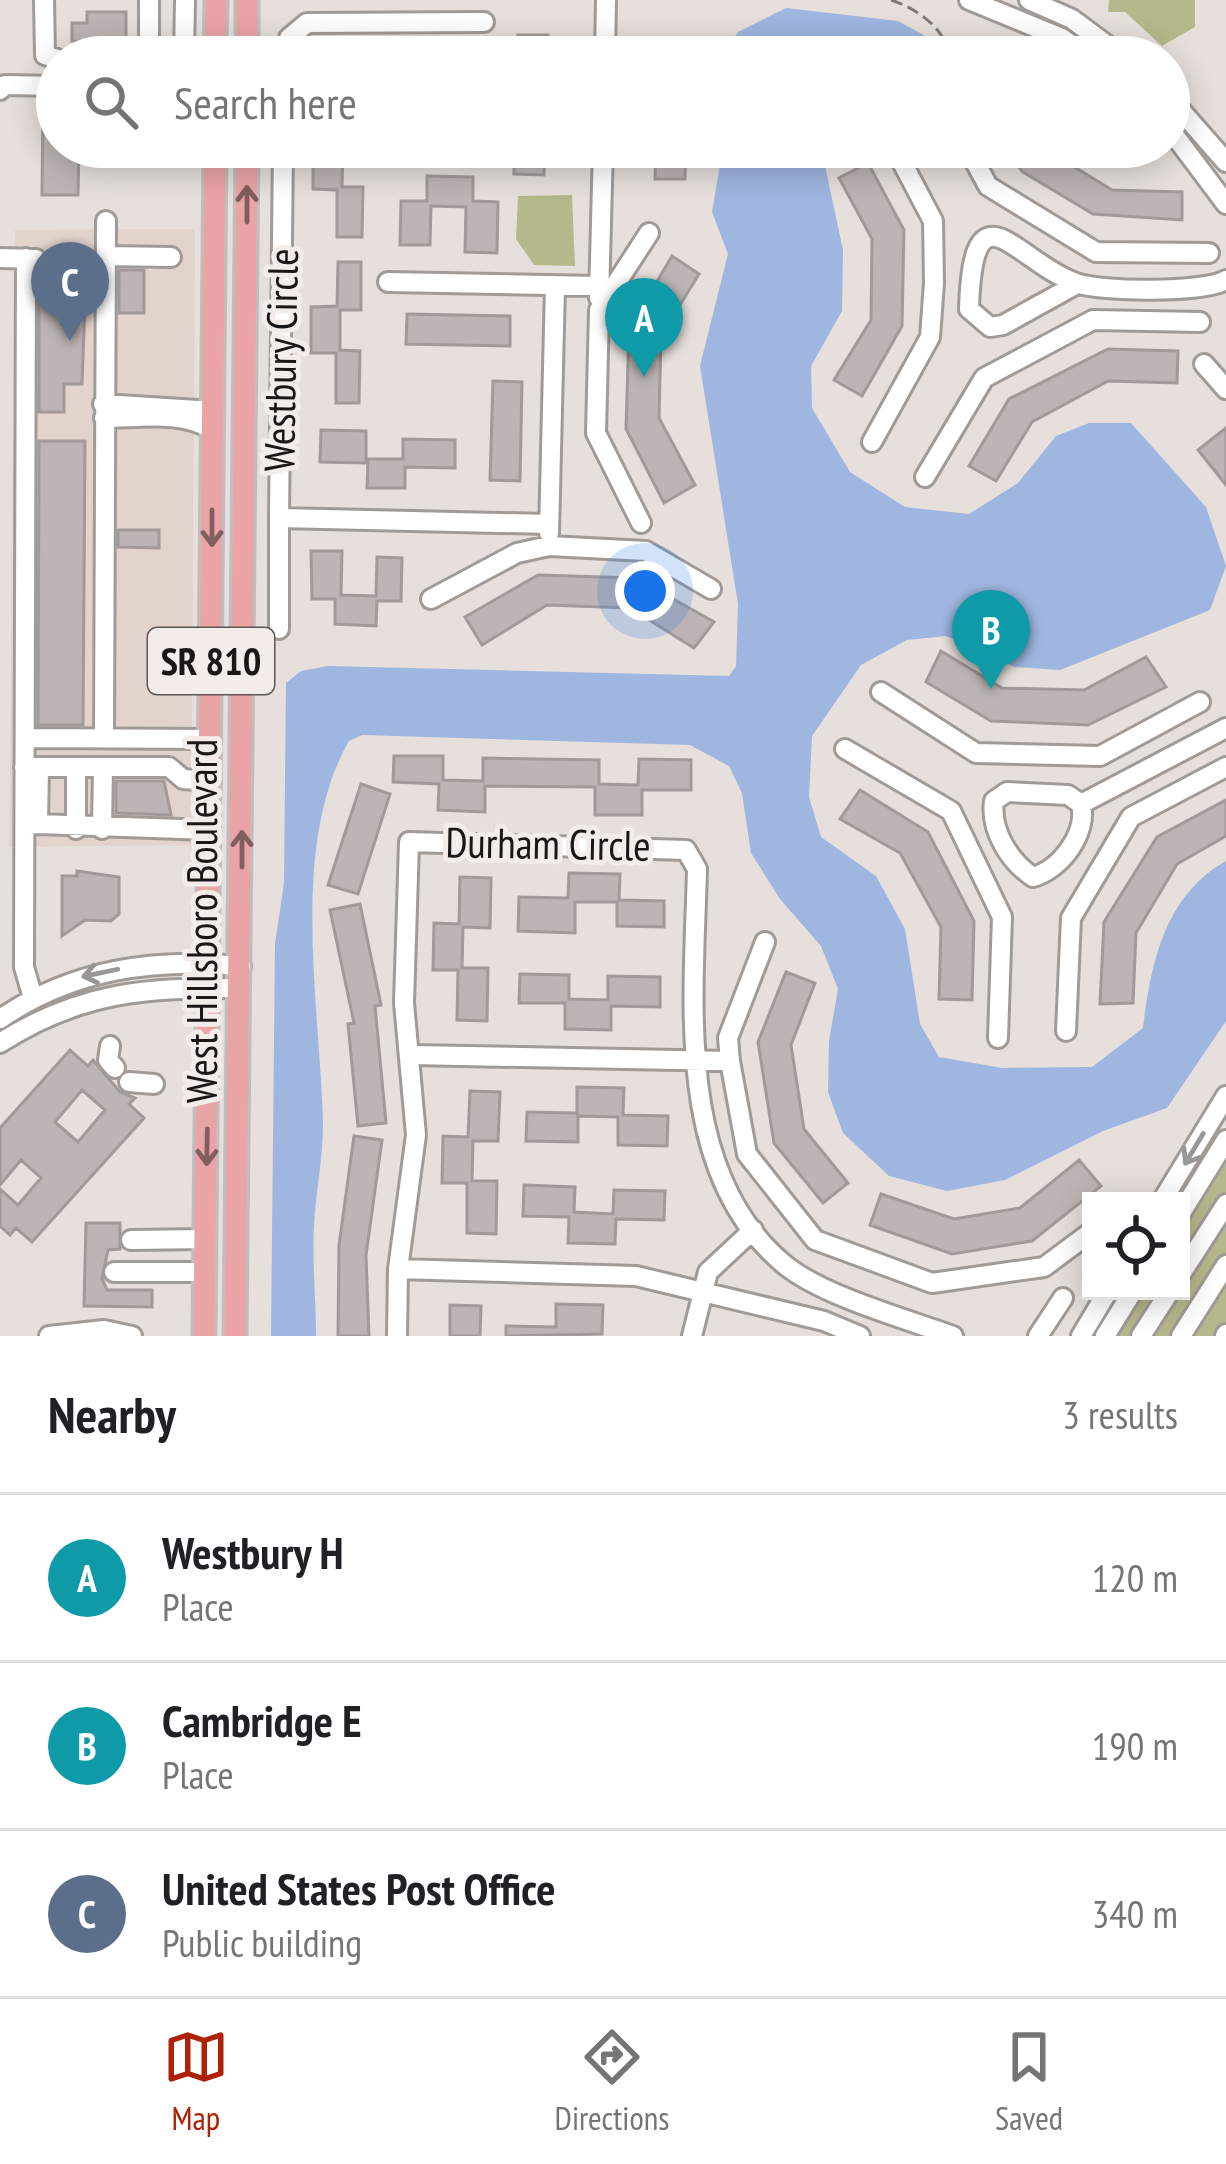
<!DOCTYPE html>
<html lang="en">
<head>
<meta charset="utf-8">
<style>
	:root { --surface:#fff; --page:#f6f6f6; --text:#202124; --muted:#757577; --line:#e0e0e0; --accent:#af2106 }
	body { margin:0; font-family:"PT Sans Narrow",sans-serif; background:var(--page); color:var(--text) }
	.controls { position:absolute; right:36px; bottom:36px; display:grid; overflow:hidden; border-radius:0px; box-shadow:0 6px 30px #0003 }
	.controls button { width:108px; height:108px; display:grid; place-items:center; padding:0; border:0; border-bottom:3px solid var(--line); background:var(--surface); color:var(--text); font:60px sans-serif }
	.you { position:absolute; left:645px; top:591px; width:42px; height:42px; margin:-30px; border:9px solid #fff; border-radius:50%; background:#1a73e8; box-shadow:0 0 0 18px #1a73e833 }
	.badge { display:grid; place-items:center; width:78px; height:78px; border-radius:50%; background:var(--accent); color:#fff; font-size:39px; font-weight:700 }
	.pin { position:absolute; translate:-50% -99px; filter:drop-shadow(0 3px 6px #0008) }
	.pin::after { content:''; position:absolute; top:63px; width:42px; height:36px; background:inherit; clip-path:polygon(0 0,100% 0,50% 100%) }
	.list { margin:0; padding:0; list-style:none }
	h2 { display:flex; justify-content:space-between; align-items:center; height:156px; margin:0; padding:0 48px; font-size:51px }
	h2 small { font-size:39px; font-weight:400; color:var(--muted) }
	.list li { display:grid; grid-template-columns:78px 1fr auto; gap:36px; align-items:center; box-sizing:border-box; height:168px; padding:0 48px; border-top:3px solid var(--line) }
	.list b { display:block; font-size:45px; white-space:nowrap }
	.list p { margin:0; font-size:39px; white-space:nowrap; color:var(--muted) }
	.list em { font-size:39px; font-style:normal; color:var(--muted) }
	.icon { flex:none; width:66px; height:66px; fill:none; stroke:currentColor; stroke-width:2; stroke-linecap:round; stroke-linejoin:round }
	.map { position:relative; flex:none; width:1226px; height:1336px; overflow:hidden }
	.search { position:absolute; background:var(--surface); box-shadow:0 6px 30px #0003; left:36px; right:36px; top:36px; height:132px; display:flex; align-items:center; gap:30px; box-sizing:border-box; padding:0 42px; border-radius:66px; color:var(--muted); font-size:45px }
	.sheet { height:660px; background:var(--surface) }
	nav { display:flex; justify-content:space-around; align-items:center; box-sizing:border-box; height:168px; border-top:3px solid var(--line); background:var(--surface); font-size:33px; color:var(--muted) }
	nav a { display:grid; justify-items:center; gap:6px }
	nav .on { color:var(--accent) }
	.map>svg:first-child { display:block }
	.built { fill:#e2d3cc }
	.green { fill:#b5b88b }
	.water { fill:#9eb6e0 }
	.building { fill:#bdb5b3; stroke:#a19a98; stroke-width:3; fill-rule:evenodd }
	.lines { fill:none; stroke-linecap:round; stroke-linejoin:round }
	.minor-casing { stroke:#a19b97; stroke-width:24 }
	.major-casing { stroke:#bfbebe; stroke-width:27 }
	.path { stroke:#817c79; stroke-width:3; stroke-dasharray:12 6; stroke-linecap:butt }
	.minor { stroke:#fff; stroke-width:18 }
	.major { stroke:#eba4a5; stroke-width:21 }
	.oneway { stroke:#825e5e }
	.oneway2 { stroke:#989796 }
	.labels { text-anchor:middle; stroke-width:10; stroke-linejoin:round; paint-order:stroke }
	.shield { fill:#f3ece8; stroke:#5b5755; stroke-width:3 }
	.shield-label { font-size:39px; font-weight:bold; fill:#1a1716 }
	.street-label { font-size:42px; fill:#1a1716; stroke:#f3ece8 }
</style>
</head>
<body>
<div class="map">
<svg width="1226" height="1336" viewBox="0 0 1226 1336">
	<rect width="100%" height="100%" fill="#e6dfdb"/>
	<path class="built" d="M195,229L191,845L9,847L15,230Z"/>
	<path class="green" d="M1109,0H1195V27L1162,46L1125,12H1108Z
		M572,195L575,266L534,265L516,239L518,196Z
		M1226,1158V1336H1116L1143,1291H1181V1230Z"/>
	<path class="water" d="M786,8L898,21L929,38L923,57H721L738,32Z
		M723,147H821L843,250L842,311L811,366L812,408L850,472L905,507L969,514L1018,483L1056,436L1089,423H1131L1206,507L1226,566L1210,610L1060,670L1015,667L946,636L907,640L861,665L812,736L809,797L821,837L876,876L905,929L920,1024L939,1057L1002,1068L1092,1067L1143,1028C1151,964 1164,896 1226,861V1021L1167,1108L1103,1131L1005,1180L947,1191L889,1176L843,1133L828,1092L829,1041L838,989L821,946L780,899L751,853L742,793L729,766L690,745L362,735L349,741C289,845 320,1006 323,1123C323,1158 316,1191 314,1225C312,1262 316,1299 316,1336H271L275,944L284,883L286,683L301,671L328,666L729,676L736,666L738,604L700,366L728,254L712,212Z"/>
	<path class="building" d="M87,12H126V51H87V42L72,41V23H87Z
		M518,35H548V57H517Z
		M658,38H690L689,57H658Z
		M43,104H57V147H79L78,195H42Z
		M313,147H343L342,187H363L362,237H337V190L313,189Z
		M514,147H545L544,175L514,174Z
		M656,147H686L685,179H655Z
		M1003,147H1042L1112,190L1182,192V220L1093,214L1023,172Z
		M868,163L904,230L902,326L862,396L834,380L871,320L872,239L839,178Z
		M427,176L473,177V201L498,202L497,253L465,252L466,207L431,206L430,245H400L401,201H427Z
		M672,256L699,274L661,336L659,418L695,485L664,503L626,429L629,329Z
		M338,262H361V310H340V350L360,351L359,403H336V353H311V307L337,306Z
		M119,270H144V313H119Z
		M39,303H85L82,384H64V412H39Z
		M407,314L510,316V346L406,344Z
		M1108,349L1178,351L1177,383L1108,381L1032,422L996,481L969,466L1009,399Z
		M493,381L522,382L520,481L490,480Z
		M1226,428V485L1198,450Z
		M321,430L366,431V463L320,462Z
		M403,439L455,440V468L405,467V488H367L368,459H403Z
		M39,441H85L83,725H38Z
		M118,530H159V548L118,547Z
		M311,551H342L341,595L376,596L377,557L402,558L401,601H377L376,626L335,624V599H312Z
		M538,575L636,578L714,622L694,648L630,608L547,605L482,645L465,617Z
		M941,651L1002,688L1084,690L1146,657L1166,687L1088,725L991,721L926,682Z
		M394,756H443V780L483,781V758L599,760V784L638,785L639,759L691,760V790H642V815H595V787L485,786V812L438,810L439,784L393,782Z
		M116,781H164L171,815L116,813Z
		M361,784L390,794L358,894L328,885Z
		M860,790L928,832L974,921L972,1000L939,999L941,927L900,853L840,819Z
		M1226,800V836L1177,864L1136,933L1133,1003L1100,1004L1104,922L1157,837Z
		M77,871L119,877V914L111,921L85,920L62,936V876H77Z
		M569,873L620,874L619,900L664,901V927L617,926V902H575V933L518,931L519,897L568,898Z
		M460,877L491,878L490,928L463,927L462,968H488L487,1021L457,1020L458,970H433L434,923L459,924Z
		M360,904L381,1005L375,1006L386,1123L358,1126L348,1024L354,1023L330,910Z
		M786,972L815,983L791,1045L804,1129L848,1183L823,1203L774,1143L758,1042Z
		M520,974L569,975V999L608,1000V976L660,977V1007L611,1006V1030L565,1029V1003H519Z
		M70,1050L88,1066L93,1060L120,1092L135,1098L129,1104L144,1118L32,1242L16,1228L10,1235L0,1226V1189L18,1205L41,1178L21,1160L0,1185V1128ZM82,1090L105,1110L78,1142L55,1122Z
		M577,1087L624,1088L623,1115L668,1116L667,1146L618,1145V1117L578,1116V1142L526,1141L527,1112L577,1113Z
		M470,1091L500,1092L498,1141H473L472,1181H497L496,1234L467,1233V1183H442L443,1136L468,1137Z
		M354,1136L382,1140L366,1255L369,1336H338L339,1245Z
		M1079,1160L1101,1186L1032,1241L952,1254L870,1225L881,1194L954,1219L1020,1208Z
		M524,1185L575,1187L574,1212L613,1214L614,1190L665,1191L664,1220L616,1219L615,1244L568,1243L569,1217L523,1216Z
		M86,1223H120V1249L108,1250L102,1278L107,1290H152V1307L84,1306Z
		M556,1304L603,1305L602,1334L506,1336V1326L556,1327Z
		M450,1305L481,1306L480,1336H450Z"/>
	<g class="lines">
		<defs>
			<path id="minor" d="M44,0L45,55L57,59
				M149,0V57
				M969,0L1062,38L1088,57
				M1029,0L1072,19L1123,57
				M184,57L185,0
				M284,57L289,38L307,23L484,22
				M605,57L606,0
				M0,90L5,85L57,86
				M1169,97L1226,162
				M1169,128L1226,204
				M283,147L279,518L549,524
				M967,147L988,186L1096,252L1209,253
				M106,256L171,257
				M0,258L36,259
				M26,258L24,967L33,998
				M388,282L599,286L610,293
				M1077,284L1003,325L990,327L969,309C973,178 1015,261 1076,283C1101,292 1203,293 1226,280
				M599,298L603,147
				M1204,364L1226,389
				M103,404L213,411
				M104,418C139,418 182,410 213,430
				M872,442L930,337L934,283L933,221L894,147
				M925,477L984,378L1093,320L1200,322
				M641,523L596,433L599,310L649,233
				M549,533L555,286
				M431,599L517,553L549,546L646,551L711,589
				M279,629V518
				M881,692L976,753L1100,756L1200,702
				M25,738L211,739
				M104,738L106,221
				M845,749L951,811L1002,917L998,1038
				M24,767H169L183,779L211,781
				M1007,792L1068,795L1081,804C1088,833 1061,869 1033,877C1009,861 990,830 994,801Z
				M1081,804L1226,728
				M38,824L210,830
				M28,825L38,824L39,767
				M76,829V767
				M102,829L103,767
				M765,942L728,1038L730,1061L747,1154L815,1240L932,1283L1044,1267L1091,1232
				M0,1019C73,969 154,958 241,966
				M1066,1031L1071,918L1131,817L1226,767
				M0,1043C81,991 146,988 240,988
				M110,1046L108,1060L115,1068
				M410,1055L730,1061
				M129,1082L154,1084
				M1162,1201L1226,1096
				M1181,1213L1226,1140
				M131,1240L206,1239
				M398,1269L636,1276L824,1321L860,1336
				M114,1272H205
				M1181,1274L1226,1204
				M49,1336L104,1330L132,1336
				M397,1336L398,1269L416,1135L404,1003L409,842L686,850L697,869C694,999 673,1173 785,1265C823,1296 906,1319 953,1336
				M692,1336L708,1272L753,1230
				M1038,1336L1063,1298
				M1081,1336L1108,1291
				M1105,1336L1133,1291
				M1141,1336L1170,1291
				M1181,1336L1226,1265
				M1225,1336L1226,1334"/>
			<path id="major" d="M215,57L216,0
				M247,57V0
				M204,1336L215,147
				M235,1336L247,147"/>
		</defs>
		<use href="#minor" class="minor-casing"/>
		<use href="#major" class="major-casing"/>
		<path class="path" d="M891,0C916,8 947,29 949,57"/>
		<use href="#minor" class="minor"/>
		<use href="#major" class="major"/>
	</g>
	<defs><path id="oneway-shaft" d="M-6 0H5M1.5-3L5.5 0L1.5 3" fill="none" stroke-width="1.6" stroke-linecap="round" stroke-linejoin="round" transform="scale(3)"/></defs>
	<g class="oneway">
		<use href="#oneway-shaft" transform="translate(247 204) rotate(-90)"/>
		<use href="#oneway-shaft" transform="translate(212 528) rotate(90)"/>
		<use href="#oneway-shaft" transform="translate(242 849) rotate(-90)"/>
		<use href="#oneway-shaft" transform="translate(207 1147) rotate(91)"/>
	</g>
	<g class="oneway2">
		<use href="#oneway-shaft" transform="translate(100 973) rotate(168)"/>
		<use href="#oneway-shaft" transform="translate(1194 1149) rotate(121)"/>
	</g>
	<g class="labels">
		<rect class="shield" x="148" y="628" width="126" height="66" rx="9"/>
		<g class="shield-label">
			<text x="211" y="675">SR 810</text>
		</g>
		<g class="street-label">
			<text transform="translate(281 360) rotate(-89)" y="15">Westbury Circle</text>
			<text transform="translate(548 844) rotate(1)" y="15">Durham Circle</text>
			<text transform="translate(202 921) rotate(-90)" y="15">West Hillsboro Boulevard</text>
		</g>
	</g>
</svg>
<div class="controls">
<button><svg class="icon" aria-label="locate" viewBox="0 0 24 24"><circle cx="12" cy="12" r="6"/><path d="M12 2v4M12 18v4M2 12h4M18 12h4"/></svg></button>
</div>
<div class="you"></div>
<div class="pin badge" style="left:644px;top:377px;background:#0f9aa8">A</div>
<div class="pin badge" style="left:991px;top:689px;background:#0f9aa8">B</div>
<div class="pin badge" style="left:70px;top:341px;background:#5c6f8a">C</div>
<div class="search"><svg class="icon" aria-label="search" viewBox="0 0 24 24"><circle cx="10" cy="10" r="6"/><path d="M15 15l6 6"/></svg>Search here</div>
</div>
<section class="sheet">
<h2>Nearby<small>3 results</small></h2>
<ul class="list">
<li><span class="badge" style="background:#0f9aa8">A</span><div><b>Westbury H</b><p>Place</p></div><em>120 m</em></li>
<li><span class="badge" style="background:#0f9aa8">B</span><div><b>Cambridge E</b><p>Place</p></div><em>190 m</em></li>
<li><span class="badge" style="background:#5c6f8a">C</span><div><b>United States Post Office</b><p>Public building</p></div><em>340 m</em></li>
</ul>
</section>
<nav>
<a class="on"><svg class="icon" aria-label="map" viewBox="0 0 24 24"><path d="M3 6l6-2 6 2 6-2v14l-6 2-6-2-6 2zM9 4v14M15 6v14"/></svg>Map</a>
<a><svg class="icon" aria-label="directions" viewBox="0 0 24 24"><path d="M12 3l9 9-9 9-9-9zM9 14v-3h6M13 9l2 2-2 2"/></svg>Directions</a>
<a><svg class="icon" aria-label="saved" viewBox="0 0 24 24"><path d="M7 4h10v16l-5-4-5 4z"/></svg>Saved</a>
</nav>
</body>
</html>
